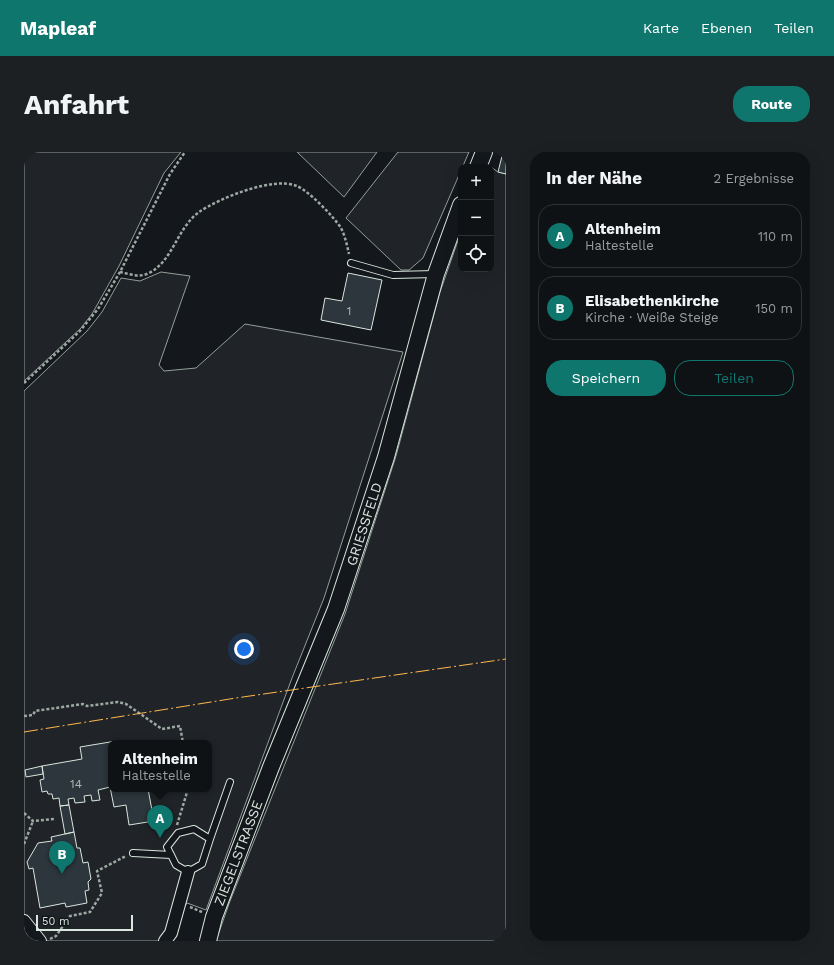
<!DOCTYPE html>
<html lang="de">
<head>
<meta charset="utf-8">
<style>
	:root { --surface:#0f1215; --page:#1d2022; --text:#f1f3f6; --muted:#9b9ea0; --line:#2f3234; --accent:#0f766e }
	body { margin:0; font-family:"Work Sans",sans-serif; background:var(--page); color:var(--text) }
	.controls { position:absolute; right:12px; top:12px; display:grid; overflow:hidden; border-radius:8px; box-shadow:0 4px 16px #0002 }
	.controls button { width:36px; height:36px; display:grid; place-items:center; padding:0; border:0; border-bottom:1px solid var(--line); background:var(--surface); color:var(--text); font:20px sans-serif }
	.scale { position:absolute; left:12px; bottom:10px; width:97px; box-sizing:border-box; padding-left:4px; border:2px solid #d8e6dc; border-top:0; font-size:11px; line-height:14px; white-space:nowrap; color:#d8e6dc; -webkit-text-stroke:3px #14181c; paint-order:stroke }
	.you { position:absolute; left:220px; top:497px; width:14px; height:14px; margin:-10px; border:3px solid #fff; border-radius:50%; background:#1a73e8; box-shadow:0 0 0 6px #1a73e833 }
	.badge { display:grid; place-items:center; width:26px; height:26px; border-radius:50%; background:var(--accent); color:#fff; font-size:13px; font-weight:700 }
	.pin { position:absolute; translate:-50% -33px; filter:drop-shadow(0 1px 2px #0008) }
	.pin::after { content:''; position:absolute; top:21px; width:14px; height:12px; background:inherit; clip-path:polygon(0 0,100% 0,50% 100%) }
	.popup { position:absolute; left:84px; top:588px; width:104px; height:52px; box-sizing:border-box; display:grid; place-content:center; border-radius:8px; background:var(--surface); filter:drop-shadow(0 1px 3px #0005); font-size:13px; white-space:nowrap; color:var(--muted) }
	.popup b { font-size:15px; color:var(--text) }
	.popup::after { content:''; position:absolute; left:50%; top:100%; margin-left:-8px; border:8px solid transparent; border-top-color:var(--surface) }
	.list { margin:0; padding:0; list-style:none }
	h2 { display:flex; justify-content:space-between; align-items:center; height:52px; margin:0; padding:0 16px; font-size:17px }
	h2 small { font-size:13px; font-weight:400; color:var(--muted) }
	.list li { display:grid; grid-template-columns:26px 1fr auto; gap:12px; align-items:center; box-sizing:border-box; height:64px; margin:0 8px 8px; padding:0 8px; border:1px solid var(--line); border-radius:16px }
	.list b { display:block; font-size:15px; white-space:nowrap }
	.list p { margin:0; font-size:13px; white-space:nowrap; color:var(--muted) }
	.list em { font-size:13px; font-style:normal; color:var(--muted) }
	.actions { display:flex; gap:8px; padding:12px 16px }
	.actions a { flex:1; padding:9px 0; border:1px solid var(--accent); border-radius:16px; text-align:center; font-size:14px; color:var(--accent) }
	.actions .main { background:var(--accent); color:#fff }
	.icon { flex:none; width:22px; height:22px; fill:none; stroke:currentColor; stroke-width:2; stroke-linecap:round; stroke-linejoin:round }
	.map { position:relative; flex:none; width:482px; height:789px; overflow:hidden; border-radius:16px }
	header { display:flex; align-items:center; gap:24px; box-sizing:border-box; height:56px; padding:0 20px; background:var(--accent); color:#fff }
	header strong { font-size:19px }
	nav { display:flex; gap:22px; margin-inline-start:auto; font-size:14px }
	.intro { display:flex; align-items:center; justify-content:space-between; box-sizing:border-box; height:96px; padding:0 24px }
	h1 { margin:0; font-size:28px }
	.button { padding:10px 18px; border-radius:16px; background:var(--accent); color:#fff; font-size:14px; font-weight:700 }
	main { display:flex; gap:24px; padding:0 24px }
	aside { flex:1; background:var(--surface); border-radius:16px; box-shadow:0 4px 16px #0002 }
	.map>svg:first-child { display:block }
	.green { fill:#202428; stroke:#939e99; fill-rule:evenodd }
	.building { fill:#2c363c; stroke:#d8e6dc }
	.lines { fill:none; stroke-linecap:round; stroke-linejoin:round }
	.service-casing { stroke:#d8e6dc; stroke-width:8 }
	.minor-casing { stroke:#d8e6dc; stroke-width:14 }
	.secondary-casing { stroke:#d8e6dc; stroke-width:18 }
	.path { stroke:#9da8a2; stroke-width:2.5; stroke-dasharray:3 2; stroke-linecap:butt }
	.service { stroke:#14181c; stroke-width:6 }
	.minor { stroke:#14181c; stroke-width:12 }
	.secondary { stroke:#14181c; stroke-width:16 }
	.power { stroke:#ffb74d; stroke-width:1; stroke-dasharray:14 3 2 3; stroke-linecap:butt }
	.labels { text-anchor:middle; stroke-width:3; stroke-linejoin:round; paint-order:stroke }
	.number-label { font-size:12px; fill:#adbab4 }
	.street-label { font-size:14px; fill:#d8e6dc; stroke:#14181c }
</style>
</head>
<body>
<header>
<strong>Mapleaf</strong>
<nav><a>Karte</a><a>Ebenen</a><a>Teilen</a></nav>
</header>
<div class="intro"><h1>Anfahrt</h1><a class="button">Route</a></div>
<main>
<div class="map">
<svg width="482" height="789" viewBox="0 0 482 789">
	<rect width="100%" height="100%" fill="#14181c"/>
	<path class="green" d="M0,0H157L140,21L95,114L68,162L57,176L0,229Z
		M273,0H353L320,45Z
		M374,0H445L399,106L385,118H377L322,66Z
		M463,12L474,20L482,22V789H192L206,749L321,462L372,304L416,140L437,80V117H467V15H462Z
		M137,120L166,124L135,213L140,219L172,216L221,172L379,200L300,446L268,526L182,758L163,751L137,789H17L0,768V239L63,179L78,160L97,126L116,129ZM87,591H185V637H87Z"/>
	<path class="building" d="M479,0L482,1V22L474,20Z
		M324,121L358,128L347,178L297,168L301,146L318,149Z
		M92,589L93,591H87V637H124L130,669L105,673L102,653L90,655L86,635L74,638L76,648L68,649L67,643L60,644L61,650L51,651L50,646L44,647L45,653L36,654L35,646L29,647L28,642H24L23,639L18,640L16,628L20,627L18,614L58,607L56,595Z
		M18,614L19,622L2,625L1,618Z
		M45,653L50,680L41,682L36,654Z
		M50,680L53,696H56L59,711L64,710L67,727L64,730L65,738L61,739L63,751L42,755L41,751L16,756L9,716L5,717L3,710L14,691L28,689L27,685Z"/>
	<g class="lines">
		<defs>
			<path id="service" d="M327,111L369,123L411,122
				M170,677L186,687L178,712L164,720L152,713L143,695L154,681Z
				M186,687L206,630
				M109,701L147,703"/>
			<path id="minor" d="M0,769L16,789
				M141,789L147,781L164,720"/>
			<path id="secondary" d="M454,15L460,0
				M184,789L190,765L247,615L312,457L362,305L412,122L437,53"/>
		</defs>
		<use href="#service" class="service-casing"/>
		<use href="#minor" class="minor-casing"/>
		<use href="#secondary" class="secondary-casing"/>
		<path class="path" d="M96,120C105,122 116,126 125,121C149,109 153,76 175,60C196,46 249,24 273,34C285,39 310,65 317,76C321,84 323,93 325,102
			M0,231L55,180L74,157L96,120L146,22L161,0
			M0,564L9,563L11,559L59,552L63,554L94,550L102,552L138,577L156,574L159,591
			M0,661L9,669L30,667
			M153,673L164,637
			M0,692L9,669
			M166,755L178,760
			M26,787L32,784L46,764L66,760L78,741L73,719L102,704"/>
		<use href="#service" class="service"/>
		<use href="#minor" class="minor"/>
		<use href="#secondary" class="secondary"/>
		<path class="power" d="M0,580L212,546L482,507"/>
	</g>
	<g class="labels">
		<g class="number-label">
			<text x="325" y="163">1</text>
			<text x="52" y="636">14</text>
		</g>
		<g class="street-label">
			<text transform="translate(340 372) rotate(-72)" y="5">GRIESSFELD</text>
			<text transform="translate(214 701) rotate(-69)" y="5">ZIEGELSTRASSE</text>
		</g>
	</g>
</svg>
<div class="controls">
<button>+</button>
<button>−</button>
<button><svg class="icon" aria-label="locate" viewBox="0 0 24 24"><circle cx="12" cy="12" r="6"/><path d="M12 2v4M12 18v4M2 12h4M18 12h4"/></svg></button>
</div>
<div class="scale">50 m</div>
<div class="you"></div>
<div class="pin badge" style="left:136px;top:686px">A</div>
<div class="popup"><b>Altenheim</b>Haltestelle</div>
<div class="pin badge" style="left:38px;top:722px">B</div>
</div>
<aside>
<h2>In der Nähe<small>2 Ergebnisse</small></h2>
<ul class="list">
<li><span class="badge">A</span><div><b>Altenheim</b><p>Haltestelle</p></div><em>110 m</em></li>
<li><span class="badge">B</span><div><b>Elisabethenkirche</b><p>Kirche · Weiße Steige</p></div><em>150 m</em></li>
</ul>
<div class="actions"><a class="main">Speichern</a><a>Teilen</a></div>
</aside>
</main>
</body>
</html>
